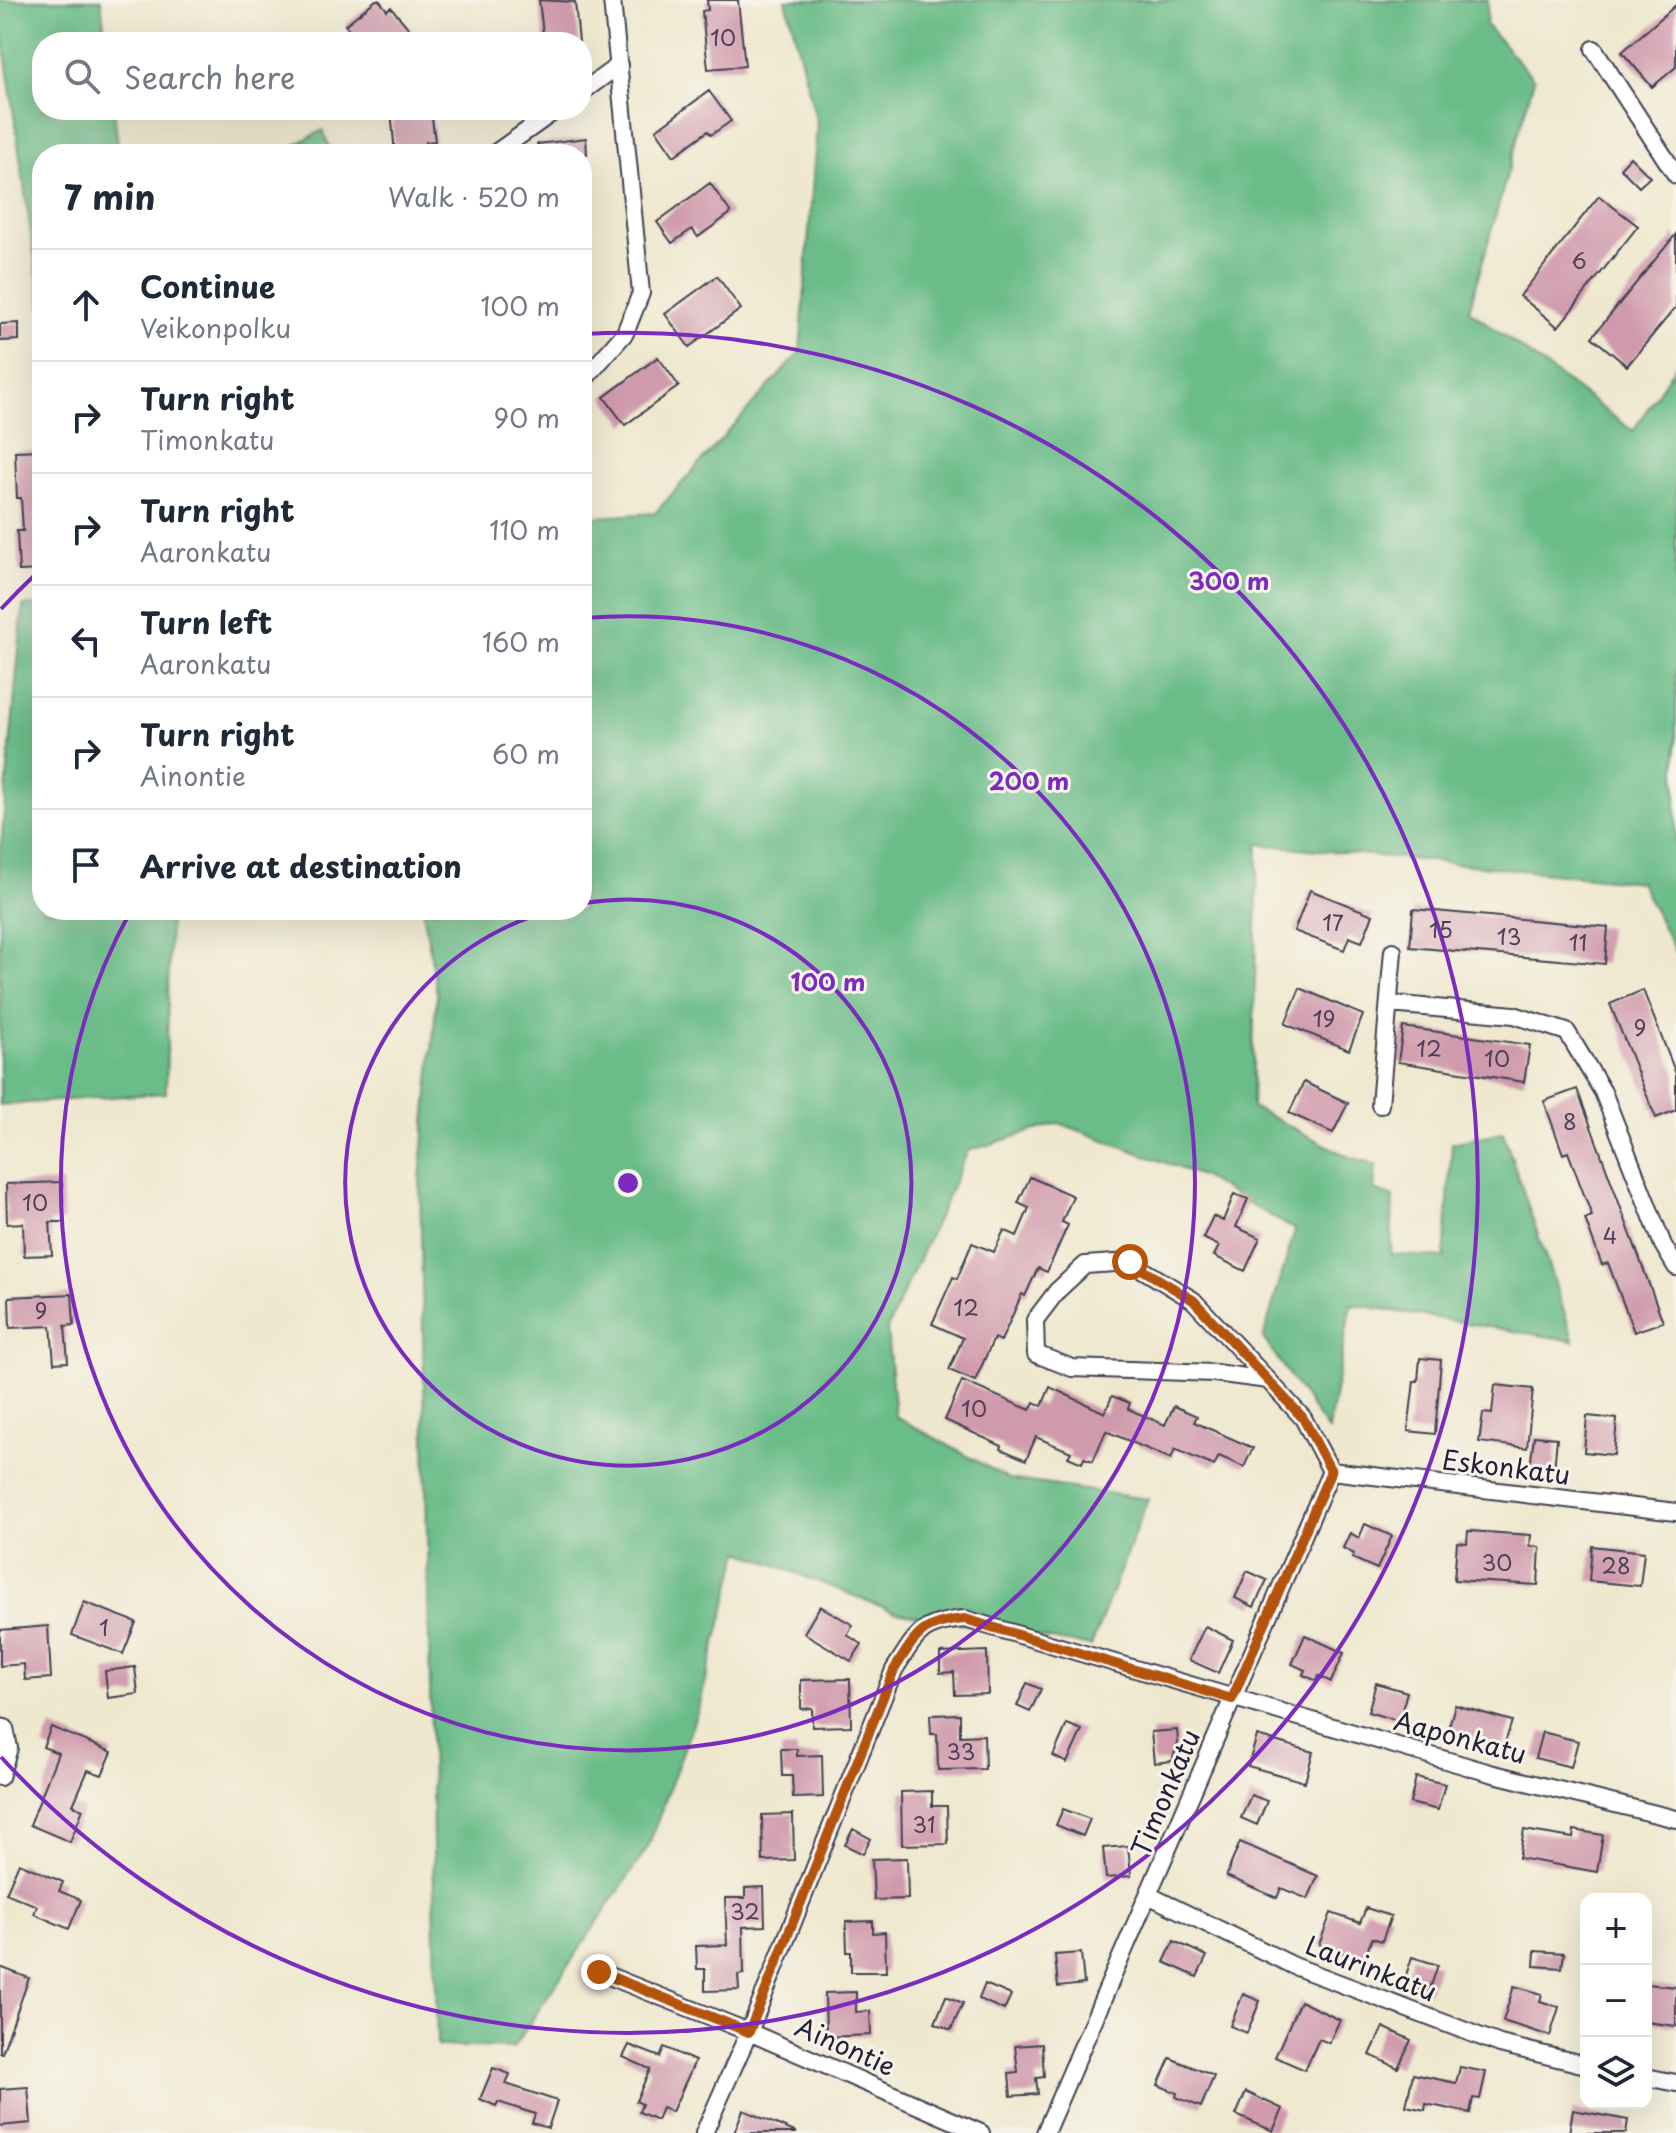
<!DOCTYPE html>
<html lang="en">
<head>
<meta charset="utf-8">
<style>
	:root { --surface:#fff; --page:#f2f2f3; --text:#1f2937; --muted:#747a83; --line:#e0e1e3 }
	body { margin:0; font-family:"Playpen Sans",sans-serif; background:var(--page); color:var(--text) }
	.controls { position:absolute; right:24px; bottom:24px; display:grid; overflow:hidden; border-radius:16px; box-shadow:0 8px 32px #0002 }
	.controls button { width:72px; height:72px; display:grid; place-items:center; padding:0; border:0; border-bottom:2px solid var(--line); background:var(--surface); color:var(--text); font:40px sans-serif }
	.stop { position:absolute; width:24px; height:24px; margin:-18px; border:6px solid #b45309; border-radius:50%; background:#fff }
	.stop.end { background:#b45309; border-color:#fff; box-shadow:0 2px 8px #0008 }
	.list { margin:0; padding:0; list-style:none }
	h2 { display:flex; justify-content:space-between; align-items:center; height:104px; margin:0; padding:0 32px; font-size:34px }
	h2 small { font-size:26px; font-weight:400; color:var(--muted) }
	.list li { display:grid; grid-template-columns:52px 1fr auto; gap:24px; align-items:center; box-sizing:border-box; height:112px; padding:0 32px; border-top:2px solid var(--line) }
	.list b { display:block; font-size:30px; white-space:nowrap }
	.list p { margin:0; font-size:26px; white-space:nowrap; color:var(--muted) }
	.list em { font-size:26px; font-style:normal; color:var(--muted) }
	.icon { flex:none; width:44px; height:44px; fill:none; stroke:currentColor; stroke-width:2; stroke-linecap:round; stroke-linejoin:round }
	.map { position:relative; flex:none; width:1676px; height:2133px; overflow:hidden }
	.search { position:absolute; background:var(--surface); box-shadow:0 8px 32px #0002; left:32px; top:32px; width:560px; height:88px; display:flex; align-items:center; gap:20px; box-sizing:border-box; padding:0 28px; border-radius:32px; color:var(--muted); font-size:30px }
	.panel { position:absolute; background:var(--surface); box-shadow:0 8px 32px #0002; left:32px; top:144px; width:560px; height:776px; border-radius:32px }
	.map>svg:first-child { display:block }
	.forest { fill:#6bbc88; stroke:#466f62; stroke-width:2 }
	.building { fill:#cf9aac }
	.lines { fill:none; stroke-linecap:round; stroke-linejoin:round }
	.minor-casing { stroke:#414051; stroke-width:20 }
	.minor { stroke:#fff; stroke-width:16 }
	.route { stroke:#b45309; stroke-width:10 }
	.ring { fill:none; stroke:#7b2cbf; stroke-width:4 }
	.labels { text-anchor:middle; stroke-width:6; stroke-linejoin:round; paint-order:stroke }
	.number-label { font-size:22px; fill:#4d4057 }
	.street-label { font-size:26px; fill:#22223b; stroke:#f7f3e8 }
	.centre { fill:#7b2cbf; stroke:#f7f3e8; stroke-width:4 }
	.ring-label { font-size:24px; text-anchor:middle; font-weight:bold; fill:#7b2cbf; stroke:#f7f3e8; stroke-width:6; stroke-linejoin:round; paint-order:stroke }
</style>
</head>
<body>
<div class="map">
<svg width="1676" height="2133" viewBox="0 0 1676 2133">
	<rect width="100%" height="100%" fill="#f7f3e8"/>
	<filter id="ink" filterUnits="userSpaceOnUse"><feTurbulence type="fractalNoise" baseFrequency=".0125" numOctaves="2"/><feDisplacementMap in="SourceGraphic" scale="16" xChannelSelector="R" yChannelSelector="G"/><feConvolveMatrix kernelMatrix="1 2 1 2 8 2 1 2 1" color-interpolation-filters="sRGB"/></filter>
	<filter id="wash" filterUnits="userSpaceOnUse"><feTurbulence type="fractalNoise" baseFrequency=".006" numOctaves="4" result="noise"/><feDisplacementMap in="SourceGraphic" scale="32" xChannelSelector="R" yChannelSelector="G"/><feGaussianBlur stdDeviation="1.8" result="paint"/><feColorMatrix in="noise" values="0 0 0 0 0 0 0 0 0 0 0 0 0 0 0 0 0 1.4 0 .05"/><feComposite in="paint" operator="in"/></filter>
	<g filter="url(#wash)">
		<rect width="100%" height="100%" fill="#efe8cf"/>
		<path class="forest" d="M0,0H101L106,42H42V110H114L119,154H42V311L0,17Z
			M786,0H1488L1486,25L1534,79L1469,310L1633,431L1676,365V953L1640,882L1258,844L1252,1107L1349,1157L1376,1164L1374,1190L1393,1197L1391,1254L1444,1258L1452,1143L1503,1132L1574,1341L1351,1304L1328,1431L1263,1338L1295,1230L1201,1176L1059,1123L968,1151L887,1329L895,1416L1009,1479L1148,1499L1091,1646L895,1612L740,1551L699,1707L648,1847L513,2048L437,2046L420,1179L437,994L423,910H582V518L655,513L800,352L817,123Z
			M323,130L332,154H297L296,144Z
			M42,604V910H170L166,1093L0,1105V857L23,606Z"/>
		<g id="blocks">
			<path class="building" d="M376,0H379L387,10L391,7L420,42H359L345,25Z
				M539,0L575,2L579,42H544Z
				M707,0H738L745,66L708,69L702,11L708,10Z
				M1676,5V67L1652,87L1622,52Z
				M709,91L731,121L711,135L708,131L674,156L656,130Z
				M391,110H431L435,141L426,142L427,154H395Z
				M586,138L587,154H538L537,144Z
				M1630,157L1650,177L1639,187L1620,168Z
				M710,183L731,213L698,237L692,229L672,243L657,222Z
				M1599,196L1638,226L1558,327L1520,296Z
				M1676,234V307L1627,366L1592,337Z
				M717,276L741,309L689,347L665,314Z
				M19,323V340L0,341V324Z
				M658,357L679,386L625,425L604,397Z
				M42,450V570L19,571L17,531H23L21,498H17L15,451Z
				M1310,890L1373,915L1362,942L1349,937L1344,950L1294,931Z
				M1413,909L1608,927L1605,964L1410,947Z
				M1300,988L1363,1015L1349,1050L1285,1024Z
				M1643,990L1676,1074V1110L1656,1118L1610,1004Z
				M1403,1027L1530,1045L1524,1082L1398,1062Z
				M1304,1082L1348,1103L1333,1133L1289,1113Z
				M1577,1089L1663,1322L1634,1332L1608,1263L1602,1265L1585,1219L1592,1216L1568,1152L1563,1154L1544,1101Z
				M1030,1177L1073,1196L1062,1222L1068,1225L1047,1272L1038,1268L1025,1296L1022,1294L1001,1341L994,1338L975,1381L949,1370L963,1338L932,1324L953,1277L957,1279L972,1243L994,1252L1004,1230L1017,1236L1029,1208L1018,1203Z
				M62,1182L64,1222H50L52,1255L24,1256L23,1223L7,1224L6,1184Z
				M1234,1194L1248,1199L1236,1227L1260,1238L1245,1271L1214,1256L1219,1246L1203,1238L1213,1216L1223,1221Z
				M72,1294L74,1325L65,1326L68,1362L54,1363L51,1326L10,1328L9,1297Z
				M1420,1358L1441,1360L1435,1434L1408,1431L1414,1381H1418Z
				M962,1381L1030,1410L1034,1402L1042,1406L1050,1387L1105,1413L1112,1396L1130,1403L1128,1409L1165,1425L1174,1406L1197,1416L1194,1422L1253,1448L1244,1467L1219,1456L1214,1466L1175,1449L1171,1459L1106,1431L1093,1461L1084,1458L1082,1463L1068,1457L1071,1452L1036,1437L1026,1460L1001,1449L1002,1446L945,1420Z
				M1495,1385L1533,1389L1527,1448L1479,1442L1483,1413L1492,1414Z
				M1587,1416L1617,1419L1614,1455L1584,1452Z
				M1534,1436L1557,1438L1554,1470L1530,1468Z
				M1365,1524L1392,1536L1377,1569L1352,1558L1354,1554L1343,1548L1350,1533L1359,1538Z
				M1468,1531L1531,1535L1530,1546L1540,1547L1538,1585L1454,1580L1457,1542L1467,1543Z
				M1592,1546L1644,1552L1640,1586L1589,1581Z
				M1247,1571L1267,1580L1254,1607L1235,1598Z
				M84,1602L136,1622L123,1654L72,1635Z
				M820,1606L853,1625L847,1635L862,1644L851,1661L804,1633Z
				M48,1626L51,1678L25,1680L24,1664L0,1666V1630Z
				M1205,1626L1233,1640L1218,1673L1189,1660Z
				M1305,1635L1344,1653L1331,1682L1319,1676L1317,1681L1303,1675L1305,1670L1292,1664Z
				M987,1651L988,1694L955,1695L954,1672L940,1673V1653Z
				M135,1667L138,1694L108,1698L105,1671Z
				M850,1679L851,1726L812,1727V1708L801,1709V1680Z
				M1027,1683L1041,1689L1030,1712L1017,1706Z
				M1376,1683L1407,1692L1399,1721L1368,1712Z
				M1455,1705L1512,1721L1504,1746L1448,1730Z
				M960,1714V1736L984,1735L985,1769L938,1770L937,1734H931L930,1715Z
				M1067,1724L1082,1730L1067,1763L1053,1756Z
				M51,1727L112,1752L102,1775L88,1770L73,1805L83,1809L70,1842L30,1825L58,1753L43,1747Z
				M1177,1730L1178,1742L1172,1761L1154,1763L1151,1732Z
				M1542,1732L1578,1741L1571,1767L1535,1758Z
				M1257,1736L1313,1752L1305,1782L1248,1766Z
				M781,1749H797V1756L822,1755L823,1797L793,1798L792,1776H782Z
				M1416,1777L1445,1784L1438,1810L1410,1803Z
				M932,1791V1806H947L948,1844L902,1845L901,1792Z
				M1251,1795L1267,1801L1257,1825L1241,1818Z
				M1063,1809L1090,1819L1083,1836L1056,1825Z
				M793,1814L794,1860L763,1861L762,1815Z
				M853,1829L871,1839L863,1854L845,1845Z
				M1524,1830L1573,1838L1574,1830L1603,1835L1597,1872L1519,1858Z
				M1240,1842L1318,1876L1308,1899L1281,1888L1277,1898L1226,1876Z
				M1128,1846L1131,1876L1106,1878L1103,1848Z
				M907,1858L908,1899L874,1900L872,1859Z
				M19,1863L63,1882L59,1891L81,1900L69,1929L34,1914L37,1906L6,1893Z
				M764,1887L765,1926L743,1927L744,1974L738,1975L739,1990L705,1991V1969H697L696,1946L727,1945L725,1898H745V1888Z
				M1366,1908L1391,1916L1382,1941L1372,1938L1364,1960L1319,1945L1331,1913L1360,1923Z
				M873,1921V1933L885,1932L886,1972H851V1952H847L846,1922Z
				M1174,1941L1207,1956L1197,1977L1164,1962Z
				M1535,1951L1564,1953L1562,1968L1534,1966Z
				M1081,1953L1084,1984L1058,1987L1055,1955Z
				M1412,1957L1438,1965L1429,1992L1403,1984Z
				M0,1967L29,1978L2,2053H0Z
				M985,1984L1011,1995L1004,2010L979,1999Z
				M1646,1984L1676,1987V2026L1646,2022Z
				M1514,1986L1542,1994L1540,2001L1559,2007L1550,2036L1503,2021Z
				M856,1992V2012L870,2011L871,2035L826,2037L825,1993Z
				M1243,1994L1260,2001L1247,2033L1230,2026Z
				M946,1996L963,2003L951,2030L935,2023Z
				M1300,2001L1340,2020L1329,2043L1319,2039L1305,2070L1275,2057Z
				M1383,2027L1411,2040L1398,2068L1370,2055Z
				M1042,2044L1044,2077L1036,2078L1038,2094L1011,2096L1009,2073L1018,2072L1015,2046Z
				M629,2045L660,2057L664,2047L695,2061L672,2112L662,2108L657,2120L639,2112L642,2104L636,2101L650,2069L623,2057Z
				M1170,2058L1214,2076L1201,2107L1176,2097L1177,2093L1158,2085Z
				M1460,2067L1486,2072L1480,2099L1473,2098L1470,2113L1426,2104L1425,2110L1406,2106L1413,2074L1456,2083Z
				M493,2068L510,2074L506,2084L557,2101L548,2128L532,2123L535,2114L498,2102L496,2106L480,2099Z
				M28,2087L31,2123L0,2126V2089Z
				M1246,2092L1283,2109L1273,2131L1236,2115Z
				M743,2110L797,2133H734Z
				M1573,2110L1628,2120L1626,2133H1569Z"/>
		</g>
	</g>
	<g filter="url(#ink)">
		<use href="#blocks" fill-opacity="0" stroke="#414051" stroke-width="2"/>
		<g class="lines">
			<defs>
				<path id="minor" d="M1594,49L1676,175
					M582,92L619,65
					M494,154L556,110
					M582,382L625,333L641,293L612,0
					M1390,1004L1514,1015L1567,1032L1603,1092L1663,1245L1676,1267
					M1380,1105L1393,951
					M1268,1380L1193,1300L1130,1262L1085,1265L1057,1291L1035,1320L1036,1354L1072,1368L1215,1373L1268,1380L1303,1418L1331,1471
					M1331,1471L1676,1512
					M0,1727L5,1728L9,1748L0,1777
					M1148,1895L1294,1966L1500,2044L1586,2065
					M599,1972L749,2032L981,2133
					M1646,2077L1676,2083
					M704,2133L749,2032L894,1670C917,1634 920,1623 965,1619L1490,1773L1676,1819
					M1045,2133L1331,1471"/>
			</defs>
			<use href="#minor" class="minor-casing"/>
			<use href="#minor" class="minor"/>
		</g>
	</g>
	<g class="lines" filter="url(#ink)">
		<path class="route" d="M599,1972L749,2032L894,1670C917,1634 921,1623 965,1619L1232,1699L1331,1471L1303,1418L1193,1300L1130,1262"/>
	</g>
	<g class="ring">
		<path d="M584 903A283 283 0 1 1 552 910"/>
		<path d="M584 618A567 567 0 1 1 130 912"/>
		<path d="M1 609A850 850 0 0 1 38 572M584 334A850 850 0 1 1 1 1757"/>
	</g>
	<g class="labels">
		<g class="number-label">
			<text x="723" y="46">10</text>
			<text x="1579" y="269">6</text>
			<text x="1333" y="931">17</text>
			<text x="1441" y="938">15</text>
			<text x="1509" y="945">13</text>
			<text x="1578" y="951">11</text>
			<text x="1324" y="1027">19</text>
			<text x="1640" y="1036">9</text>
			<text x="1429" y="1057">12</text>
			<text x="1497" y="1067">10</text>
			<text x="1570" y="1130">8</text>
			<text x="35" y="1211">10</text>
			<text x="1610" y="1244">4</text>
			<text x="966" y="1316">12</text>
			<text x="41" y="1319">9</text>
			<text x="974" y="1417">10</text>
			<text x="1497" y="1571">30</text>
			<text x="1616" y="1574">28</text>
			<text x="104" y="1636">1</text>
			<text x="961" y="1760">33</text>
			<text x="924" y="1833">31</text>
			<text x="745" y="1920">32</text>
		</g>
		<g class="street-label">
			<text transform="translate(1506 1468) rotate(7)" y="9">Eskonkatu</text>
			<text transform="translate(1460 1738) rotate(15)" y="9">Aaponkatu</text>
			<text transform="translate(1166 1793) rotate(-67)" y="9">Timonkatu</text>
			<text transform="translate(1371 1969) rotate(21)" y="9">Laurinkatu</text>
			<text transform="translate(845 2047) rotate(24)" y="9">Ainontie</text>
		</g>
	</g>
	<circle cx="628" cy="1183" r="12" class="centre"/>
	<g class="ring-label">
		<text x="1229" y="590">300 m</text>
		<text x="1029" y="790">200 m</text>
		<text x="828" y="991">100 m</text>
	</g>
</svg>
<div class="controls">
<button>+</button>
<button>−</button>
<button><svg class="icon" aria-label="layers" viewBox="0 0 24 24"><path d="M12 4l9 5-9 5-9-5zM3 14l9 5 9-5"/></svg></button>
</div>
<div class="stop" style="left:1130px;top:1262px"></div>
<div class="stop end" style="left:599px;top:1972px"></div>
<div class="search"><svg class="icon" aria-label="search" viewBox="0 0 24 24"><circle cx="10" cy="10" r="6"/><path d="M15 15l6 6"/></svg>Search here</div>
<section class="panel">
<h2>7 min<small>Walk · 520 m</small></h2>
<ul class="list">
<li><svg class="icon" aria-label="ahead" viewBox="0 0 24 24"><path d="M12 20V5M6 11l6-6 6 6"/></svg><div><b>Continue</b><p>Veikonpolku</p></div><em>100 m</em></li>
<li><svg class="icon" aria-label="right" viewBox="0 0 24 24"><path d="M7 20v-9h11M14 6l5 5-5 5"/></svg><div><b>Turn right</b><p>Timonkatu</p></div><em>90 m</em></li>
<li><svg class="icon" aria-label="right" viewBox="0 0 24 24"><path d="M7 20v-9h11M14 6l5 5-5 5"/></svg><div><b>Turn right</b><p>Aaronkatu</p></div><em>110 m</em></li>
<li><svg class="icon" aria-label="left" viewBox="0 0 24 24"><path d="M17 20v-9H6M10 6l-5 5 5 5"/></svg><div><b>Turn left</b><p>Aaronkatu</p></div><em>160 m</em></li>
<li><svg class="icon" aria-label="right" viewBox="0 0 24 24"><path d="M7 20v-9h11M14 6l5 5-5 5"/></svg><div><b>Turn right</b><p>Ainontie</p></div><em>60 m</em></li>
<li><svg class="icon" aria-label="arrive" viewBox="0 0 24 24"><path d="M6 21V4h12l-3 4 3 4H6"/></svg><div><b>Arrive at destination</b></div></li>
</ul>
</section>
</div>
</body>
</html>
